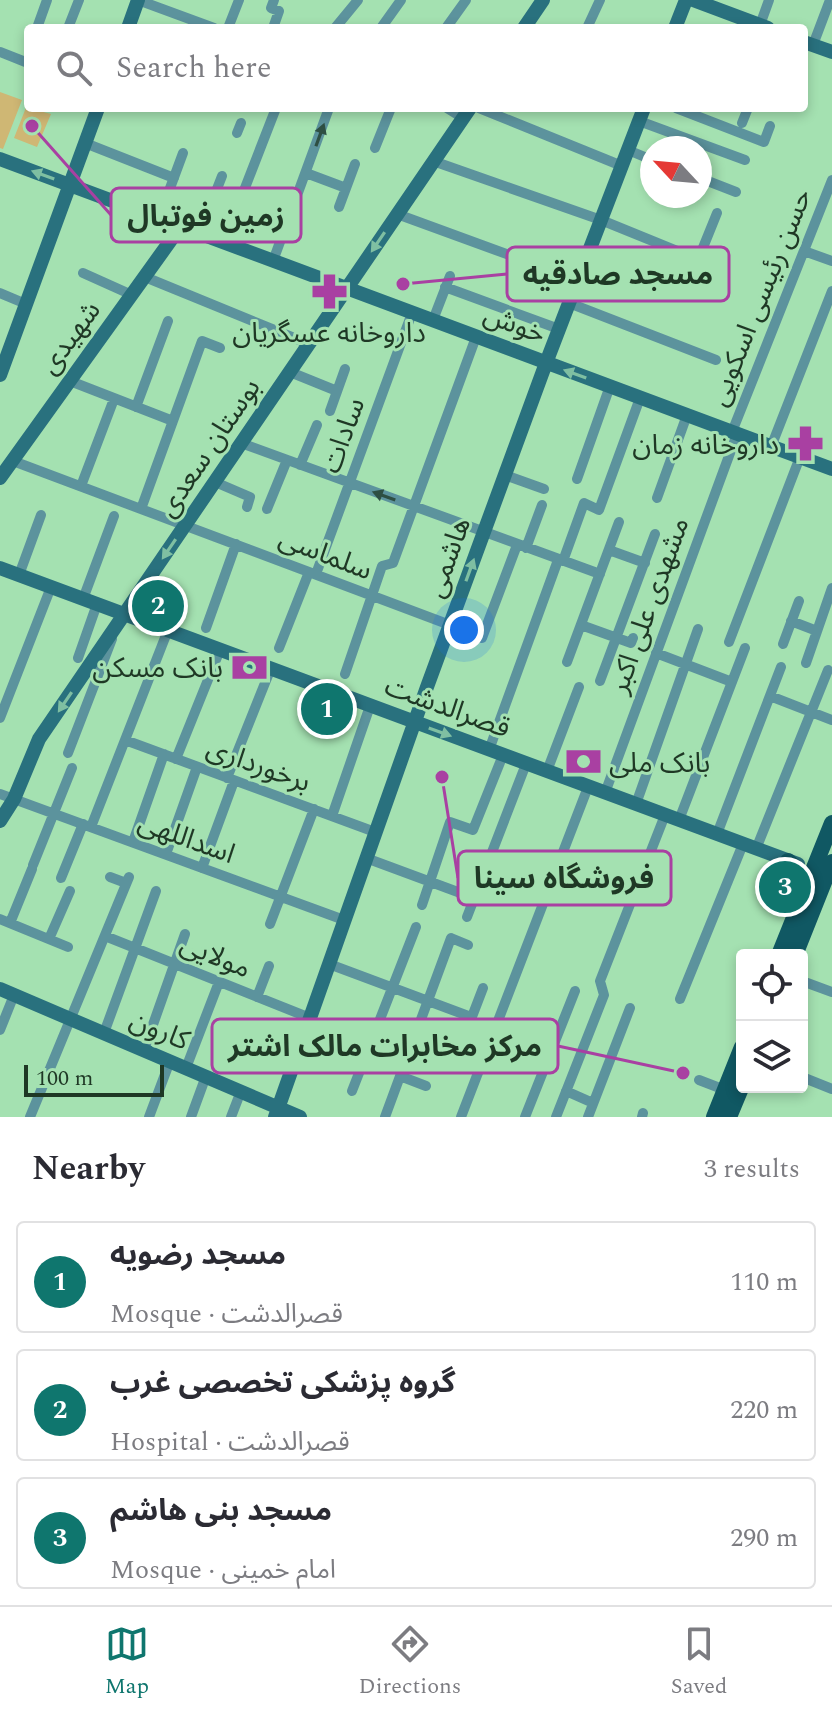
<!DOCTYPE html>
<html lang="en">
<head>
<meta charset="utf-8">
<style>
	:root { --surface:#fff; --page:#f7f7f7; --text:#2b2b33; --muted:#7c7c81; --line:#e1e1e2; --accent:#0f766e }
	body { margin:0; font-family:Spectral,"Noto Sans Arabic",serif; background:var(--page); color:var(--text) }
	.controls { position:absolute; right:24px; bottom:24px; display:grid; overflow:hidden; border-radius:8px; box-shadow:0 4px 12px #0003 }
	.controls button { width:72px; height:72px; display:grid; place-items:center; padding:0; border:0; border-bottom:2px solid var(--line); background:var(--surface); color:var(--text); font:40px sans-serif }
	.compass { position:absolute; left:640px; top:136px; width:72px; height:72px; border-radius:50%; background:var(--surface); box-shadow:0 4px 12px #0003; rotate:296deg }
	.scale { position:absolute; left:24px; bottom:20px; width:140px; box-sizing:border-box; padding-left:8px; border:4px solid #1f3825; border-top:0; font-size:22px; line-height:28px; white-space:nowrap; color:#1f3825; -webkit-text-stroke:6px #a4e1b1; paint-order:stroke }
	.you { position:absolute; left:464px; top:630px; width:28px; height:28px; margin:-20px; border:6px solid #fff; border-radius:50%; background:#1a73e8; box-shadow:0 0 0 12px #1a73e833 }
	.badge { display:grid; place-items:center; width:52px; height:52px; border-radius:50%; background:var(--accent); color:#fff; font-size:26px; font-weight:700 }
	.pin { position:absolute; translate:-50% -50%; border:4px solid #fff; box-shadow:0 2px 8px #0006 }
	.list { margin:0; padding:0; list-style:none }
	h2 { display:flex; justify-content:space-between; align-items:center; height:104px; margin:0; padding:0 32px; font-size:34px }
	h2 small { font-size:26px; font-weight:400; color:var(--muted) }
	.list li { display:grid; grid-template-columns:52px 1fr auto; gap:24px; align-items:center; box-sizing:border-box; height:112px; margin:0 16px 16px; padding:0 16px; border:2px solid var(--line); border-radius:8px }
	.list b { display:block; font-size:30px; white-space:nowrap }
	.list p { margin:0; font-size:26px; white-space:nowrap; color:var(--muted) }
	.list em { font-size:26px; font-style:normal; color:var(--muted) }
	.icon { flex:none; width:44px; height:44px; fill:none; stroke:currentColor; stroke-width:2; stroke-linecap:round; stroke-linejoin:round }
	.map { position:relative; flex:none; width:832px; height:1117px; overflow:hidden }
	.search { position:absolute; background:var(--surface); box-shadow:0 4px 12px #0003; left:24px; right:24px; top:24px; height:88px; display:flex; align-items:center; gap:20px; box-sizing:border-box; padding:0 28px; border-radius:8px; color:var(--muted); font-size:30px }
	.sheet { height:488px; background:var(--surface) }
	nav { display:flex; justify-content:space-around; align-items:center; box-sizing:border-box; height:112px; border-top:2px solid var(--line); background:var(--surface); font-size:22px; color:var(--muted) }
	nav a { display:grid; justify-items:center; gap:4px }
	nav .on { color:var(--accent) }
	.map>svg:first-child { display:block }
	.green { fill:#cfb774 }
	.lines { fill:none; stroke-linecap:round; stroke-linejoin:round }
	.street { stroke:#5c939d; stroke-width:10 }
	.secondary { stroke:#29717e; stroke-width:14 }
	.primary { stroke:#105863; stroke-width:16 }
	.oneway { fill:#2e4f43 }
	.oneway2 { fill:#7fbfa2 }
	.labels { text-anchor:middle; stroke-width:6; stroke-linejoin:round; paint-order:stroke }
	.street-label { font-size:28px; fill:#1f3825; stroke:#a4e1b1 }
	.poi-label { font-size:28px; fill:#1f3825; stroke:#a4e1b1; text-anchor:end }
	.leader { fill:none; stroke:#a940a2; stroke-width:3 }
	.callout-dot { fill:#a940a2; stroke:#a4e1b1; stroke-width:3 }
	.callout { fill:#a4e1b1; stroke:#a940a2; stroke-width:3 }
	.callout-label { font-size:30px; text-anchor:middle; font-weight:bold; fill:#1f3825 }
</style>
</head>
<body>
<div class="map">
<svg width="832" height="1117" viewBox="0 0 832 1117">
	<rect width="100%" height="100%" fill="#a4e1b1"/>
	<path class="green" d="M0,92L22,100L3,149L0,148Z
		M27,105L28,108L51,114L37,147L14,138Z"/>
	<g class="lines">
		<path class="street" d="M138,0L214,28
			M760,25L769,0
			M37,28L47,0
			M68,28L79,0
			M228,28L239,0
			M273,28L279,11L271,8L274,0
			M335,28L358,0
			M381,28L401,0
			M446,28L466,0
			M587,28L600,0
			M813,45L830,0
			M0,52L28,63
			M447,108L463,118
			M479,108L622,166
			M676,108L764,142L770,126
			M639,121L745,160
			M742,123L748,108
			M237,133L241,123
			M85,143L174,178
			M375,148L391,108
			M628,150L652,160
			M433,161L601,220L719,268
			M306,173L346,188
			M700,178L736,192
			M215,194L222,176
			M339,207L355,164
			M397,214L564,275
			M159,218L183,153
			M224,242L276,108
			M804,251L832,261
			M698,260L717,213
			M273,261L329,108
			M83,273L132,295
			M145,277L309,344
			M445,287L559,329
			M0,293L26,304
			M569,303L716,360
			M433,320L450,276
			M290,372L337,391
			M70,381L173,421
			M136,407L168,321
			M330,411L345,369
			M732,432L832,180
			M241,443L600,574
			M771,447L832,291
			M13,461L450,625
			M300,465L317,425
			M505,475L544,489
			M577,479L610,386
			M215,482L250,497L247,507
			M81,486L114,399
			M657,498L687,415
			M141,509L202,341L220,348
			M267,509L287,460
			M526,548L542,505
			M609,550L645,563
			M563,561L584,503L599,510L640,398
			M316,574L412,313
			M19,575L41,515
			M83,599L114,516
			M791,621L817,631
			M581,625L631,643L633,638
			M206,628L236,544
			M482,638L517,545
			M729,642L800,457
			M783,644L799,601
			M279,648L309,572
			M656,653L732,682
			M78,658L97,604
			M567,662L619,522
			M806,663L832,588
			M345,674L382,566L393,563L476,337
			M600,681L655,534
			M770,696L832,720
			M0,718L51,587
			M125,740L375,832
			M489,750L558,560
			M68,753L112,639
			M176,759L220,650
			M547,771L579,687
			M227,778L271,668
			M605,793L737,434
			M0,794L344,920
			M636,804L698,629
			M332,816L370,706
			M679,820L745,648
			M91,827L168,630
			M717,834L781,667
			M133,842L164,754
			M756,849L828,670
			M166,854L197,767
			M366,858L474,898
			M33,865L72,768
			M202,868L234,781
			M110,877L126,883
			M61,878L83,824
			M422,905L450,822L473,830L503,755
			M467,917L526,764
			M0,919L68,947
			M10,923L32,869
			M270,924L314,809
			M105,936L310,1018
			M49,939L70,891
			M329,964L471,1017
			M802,981L832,992
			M257,997L269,966
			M680,999L743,844
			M0,1030L14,995
			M104,1033L156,891
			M465,1035L483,988
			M144,1050L185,934
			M407,1057L425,1063
			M186,1068L219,982
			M400,1076L426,1086
			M802,1077L832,1089
			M699,1080L725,1090
			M352,1091L416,927
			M566,1091L593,1103
			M30,1117L129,877
			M149,1117L170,1061
			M191,1117L206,1076
			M231,1117L241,1091
			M385,1117L451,938L468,945
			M461,1117L588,787
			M525,1117L575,991
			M556,1117L604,995L600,981L665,815
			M588,1117L630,1008
			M642,1117L643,1113"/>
		<path class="secondary" d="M693,0L768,28
			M128,28L138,0
			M524,28L543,0
			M675,28L686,0
			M804,42L832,52
			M0,159L832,469
			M0,375L98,108
			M0,478L181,226
			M0,568L798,864
			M0,821L14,799L39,739L470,108
			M0,989L300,1117
			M275,1117L427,687L546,363L644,108"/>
		<path class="primary" d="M788,861L799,871L804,892
			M779,955L832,823
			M795,955L832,862
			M714,1117L742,1047
			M729,1117L742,1086"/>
	</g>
	<defs><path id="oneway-solid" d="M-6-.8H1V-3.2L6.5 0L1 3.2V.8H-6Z" transform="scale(2)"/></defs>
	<g class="oneway">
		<use href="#oneway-solid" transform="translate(320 135) rotate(-70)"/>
		<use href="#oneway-solid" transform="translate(384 496) rotate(-160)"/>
	</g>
	<g class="oneway2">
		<use href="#oneway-solid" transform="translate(43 175) rotate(-160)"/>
		<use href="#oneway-solid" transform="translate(378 242) rotate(124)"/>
		<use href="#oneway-solid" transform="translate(575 374) rotate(-160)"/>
		<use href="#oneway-solid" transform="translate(169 549) rotate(124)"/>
		<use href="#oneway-solid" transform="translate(470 570) rotate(-70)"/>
		<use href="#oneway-solid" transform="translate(65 702) rotate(124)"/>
		<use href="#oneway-solid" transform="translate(440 732) rotate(20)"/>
	</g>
	<defs>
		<symbol id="pharmacy-bare" viewBox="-9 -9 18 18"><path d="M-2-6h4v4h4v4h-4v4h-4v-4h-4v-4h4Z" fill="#a940a2" stroke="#a4e1b1" stroke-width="2.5" paint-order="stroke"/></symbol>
		<symbol id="bank-bare" viewBox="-9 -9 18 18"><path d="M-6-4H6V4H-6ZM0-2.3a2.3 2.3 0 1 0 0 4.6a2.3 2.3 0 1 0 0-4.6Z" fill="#a940a2" stroke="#a4e1b1" stroke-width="2.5" paint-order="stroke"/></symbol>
	</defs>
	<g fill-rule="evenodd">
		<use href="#pharmacy-bare" x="304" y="266" width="51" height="51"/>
		<use href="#pharmacy-bare" x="780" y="418" width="51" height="51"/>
		<use href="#bank-bare" x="224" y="642" width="51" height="51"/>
		<use href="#bank-bare" x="558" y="736" width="51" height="51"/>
	</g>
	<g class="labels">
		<g class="street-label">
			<text transform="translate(759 297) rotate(-68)" y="10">حسن رئیسی اسکویی</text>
			<text transform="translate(515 323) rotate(20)" y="10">خوش</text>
			<text transform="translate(69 337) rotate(-54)" y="10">شهیدی</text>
			<text transform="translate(342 435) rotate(-70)" y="10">سادات</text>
			<text transform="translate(208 447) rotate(-56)" y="10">بوستان سعدی</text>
			<text transform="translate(326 553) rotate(21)" y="10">سلماسی</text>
			<text transform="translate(447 557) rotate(-70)" y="10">هاشمی</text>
			<text transform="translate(648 605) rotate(-70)" y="10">مشهدی علی اکبر</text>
			<text transform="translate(448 706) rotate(20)" y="10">قصرالدشت</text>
			<text transform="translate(259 764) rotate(20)" y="10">برخورداری</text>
			<text transform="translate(187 837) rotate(20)" y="10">اسداللهی</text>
			<text transform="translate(216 955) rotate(22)" y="10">مولایی</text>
			<text transform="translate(160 1029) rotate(23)" y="10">کارون</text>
		</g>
		<g class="poi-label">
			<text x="329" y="342" text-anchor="middle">داروخانه عسگریان</text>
			<text x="779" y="454">داروخانه زمان</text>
			<text x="223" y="677">بانک مسکن</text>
			<text x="609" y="772" text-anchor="start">بانک ملی</text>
		</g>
	</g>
	<path class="leader" d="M32 126L111 215M403 284L507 274M442 777L458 878M683 1073L558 1046"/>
	<g class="callout-dot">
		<circle cx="32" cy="126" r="8"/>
		<circle cx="403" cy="284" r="8"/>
		<circle cx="442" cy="777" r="8"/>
		<circle cx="683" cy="1073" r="8"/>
	</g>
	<g class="callout">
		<rect x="111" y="188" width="190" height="54" rx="8"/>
		<rect x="507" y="247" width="222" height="54" rx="8"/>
		<rect x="458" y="851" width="213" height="54" rx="8"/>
		<rect x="212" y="1019" width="346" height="54" rx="8"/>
	</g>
	<g class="callout-label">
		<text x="206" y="226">زمین فوتبال</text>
		<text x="618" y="284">مسجد صادقیه</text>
		<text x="564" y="888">فروشگاه سینا</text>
		<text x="385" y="1056">مرکز مخابرات مالک اشتر</text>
	</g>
</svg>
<div class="controls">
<button><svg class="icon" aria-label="locate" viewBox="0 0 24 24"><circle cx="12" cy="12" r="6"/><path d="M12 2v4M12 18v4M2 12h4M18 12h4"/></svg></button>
<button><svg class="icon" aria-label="layers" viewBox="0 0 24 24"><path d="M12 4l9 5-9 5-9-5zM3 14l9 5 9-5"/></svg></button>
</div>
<svg class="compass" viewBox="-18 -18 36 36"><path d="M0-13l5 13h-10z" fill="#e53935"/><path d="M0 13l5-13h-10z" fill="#7c7c81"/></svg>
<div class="scale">100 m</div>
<div class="you"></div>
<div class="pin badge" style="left:327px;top:709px">1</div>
<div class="pin badge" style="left:158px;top:606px">2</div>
<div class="pin badge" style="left:785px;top:887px">3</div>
<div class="search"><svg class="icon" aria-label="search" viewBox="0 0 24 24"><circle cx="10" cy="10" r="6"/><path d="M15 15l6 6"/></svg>Search here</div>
</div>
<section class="sheet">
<h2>Nearby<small>3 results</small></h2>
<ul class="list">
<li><span class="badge">1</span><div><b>مسجد رضویه</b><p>Mosque · قصرالدشت</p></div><em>110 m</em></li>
<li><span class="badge">2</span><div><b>گروه پزشکی تخصصی غرب</b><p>Hospital · قصرالدشت</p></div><em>220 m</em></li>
<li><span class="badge">3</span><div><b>مسجد بنی هاشم</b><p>Mosque · امام خمینی</p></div><em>290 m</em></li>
</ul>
</section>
<nav>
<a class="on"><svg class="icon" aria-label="map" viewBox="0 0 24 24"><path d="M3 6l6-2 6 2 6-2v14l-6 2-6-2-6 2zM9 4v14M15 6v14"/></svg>Map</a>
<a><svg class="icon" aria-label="directions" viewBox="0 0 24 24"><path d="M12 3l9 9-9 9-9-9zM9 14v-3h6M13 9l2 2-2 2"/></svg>Directions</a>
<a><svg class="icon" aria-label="saved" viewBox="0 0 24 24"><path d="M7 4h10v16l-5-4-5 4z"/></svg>Saved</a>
</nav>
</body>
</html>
